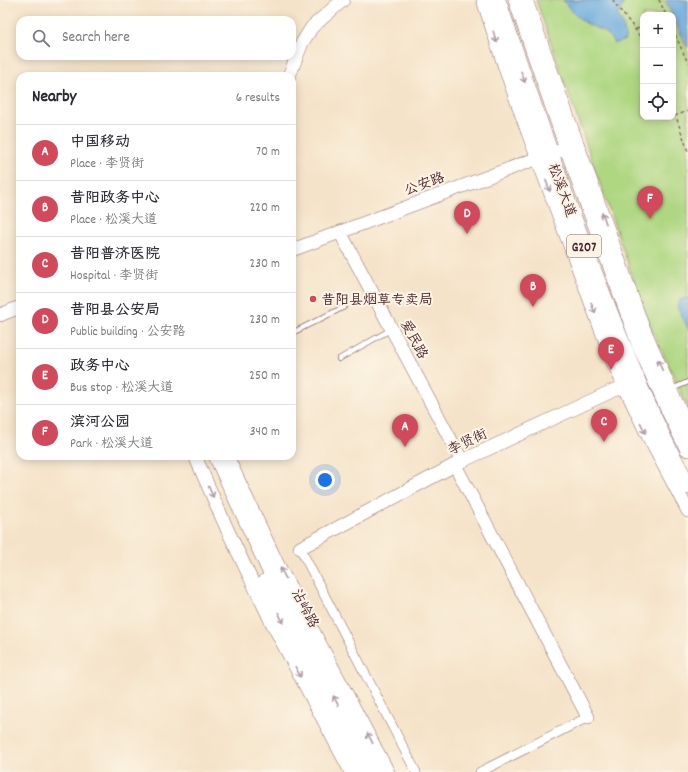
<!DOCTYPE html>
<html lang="en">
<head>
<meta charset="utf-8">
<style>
	:root { --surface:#fff; --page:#f7f7f7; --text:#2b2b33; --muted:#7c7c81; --line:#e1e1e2; --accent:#d1495b }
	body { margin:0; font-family:Dekko,"LXGW WenKai TC",sans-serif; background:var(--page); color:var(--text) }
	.controls { position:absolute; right:12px; top:12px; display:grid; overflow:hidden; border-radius:8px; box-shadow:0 2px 10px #0003 }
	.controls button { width:36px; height:36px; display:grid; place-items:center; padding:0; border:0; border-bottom:1px solid var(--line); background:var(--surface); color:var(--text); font:20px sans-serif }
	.you { position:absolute; left:325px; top:480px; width:14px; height:14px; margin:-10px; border:3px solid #fff; border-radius:50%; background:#1a73e8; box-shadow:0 0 0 6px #1a73e833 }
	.badge { display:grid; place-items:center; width:26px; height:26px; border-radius:50%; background:var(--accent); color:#fff; font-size:13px; font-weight:700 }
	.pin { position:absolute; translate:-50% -33px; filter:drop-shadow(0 1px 2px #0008) }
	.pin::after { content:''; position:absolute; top:21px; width:14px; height:12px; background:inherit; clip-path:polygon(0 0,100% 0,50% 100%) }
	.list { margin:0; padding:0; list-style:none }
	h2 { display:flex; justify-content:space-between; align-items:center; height:52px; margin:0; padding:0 16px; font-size:17px }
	h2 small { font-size:13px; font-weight:400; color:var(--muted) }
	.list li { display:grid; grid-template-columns:26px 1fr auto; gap:12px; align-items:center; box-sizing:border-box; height:56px; padding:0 16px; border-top:1px solid var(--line) }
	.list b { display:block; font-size:15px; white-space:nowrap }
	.list p { margin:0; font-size:13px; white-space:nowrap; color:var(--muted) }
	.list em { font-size:13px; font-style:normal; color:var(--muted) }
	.icon { flex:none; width:22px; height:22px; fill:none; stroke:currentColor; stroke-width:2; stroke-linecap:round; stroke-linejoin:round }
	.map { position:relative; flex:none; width:688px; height:772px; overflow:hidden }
	.search { position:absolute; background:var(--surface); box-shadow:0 2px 10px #0003; left:16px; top:16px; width:280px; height:44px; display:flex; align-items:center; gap:10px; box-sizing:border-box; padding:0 14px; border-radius:12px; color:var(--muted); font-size:15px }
	.panel { position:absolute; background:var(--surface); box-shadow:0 2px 10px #0003; left:16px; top:72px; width:280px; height:388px; border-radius:12px }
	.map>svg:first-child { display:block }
	.green { fill:#afd782; stroke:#7c7b56 }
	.water { fill:#6aabde; stroke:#5a6584 }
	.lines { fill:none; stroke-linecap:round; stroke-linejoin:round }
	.lane-casing { stroke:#866462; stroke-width:6 }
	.street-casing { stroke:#866462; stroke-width:10 }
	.secondary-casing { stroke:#866462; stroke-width:14 }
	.highway-casing { stroke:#866462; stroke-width:18 }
	.path { stroke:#866462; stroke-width:1.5; stroke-dasharray:3 3; stroke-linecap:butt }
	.lane { stroke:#fff; stroke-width:4.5 }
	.street { stroke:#fff; stroke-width:9 }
	.secondary { stroke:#fff; stroke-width:13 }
	.highway { stroke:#fff; stroke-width:17 }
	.oneway { stroke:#ae9aa0 }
	.poi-dot { fill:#d1495b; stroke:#fcf5e5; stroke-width:1.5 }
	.labels { text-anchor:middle; stroke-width:4; stroke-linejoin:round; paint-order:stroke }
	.shield { fill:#fcf5e5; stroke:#7f5f63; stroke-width:1 }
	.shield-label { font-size:13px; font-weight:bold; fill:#4a1f2b }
	.street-label { font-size:14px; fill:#4a1f2b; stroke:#fcf5e5 }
	.poi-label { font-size:14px; fill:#4a1f2b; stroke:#fcf5e5; text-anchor:start }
</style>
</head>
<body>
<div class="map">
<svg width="688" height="772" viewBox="0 0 688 772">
	<rect width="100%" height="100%" fill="#fcf5e5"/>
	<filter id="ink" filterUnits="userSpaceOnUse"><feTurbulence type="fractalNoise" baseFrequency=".025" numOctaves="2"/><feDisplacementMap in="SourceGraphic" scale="8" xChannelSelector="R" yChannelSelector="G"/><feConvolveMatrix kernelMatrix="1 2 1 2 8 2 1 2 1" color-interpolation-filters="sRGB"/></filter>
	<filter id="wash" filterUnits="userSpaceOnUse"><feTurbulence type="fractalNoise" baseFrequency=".012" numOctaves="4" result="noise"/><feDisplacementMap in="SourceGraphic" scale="16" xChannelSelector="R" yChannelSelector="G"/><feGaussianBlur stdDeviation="0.9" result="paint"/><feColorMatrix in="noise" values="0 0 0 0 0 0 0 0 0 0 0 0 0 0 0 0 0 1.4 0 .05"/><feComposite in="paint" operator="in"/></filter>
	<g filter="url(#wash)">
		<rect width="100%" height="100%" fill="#f5e3c9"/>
		<path class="green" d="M536,0H664L671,15H643V117H673V19L688,52V407L648,321Z"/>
		<path class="water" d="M563,0H624L623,5L618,15C622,22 626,31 625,40L614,44C605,27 601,32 586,23C577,17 569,9 563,0Z
			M666,0H688V48Z
			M688,297V328L677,307L680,300Z"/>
	</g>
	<g filter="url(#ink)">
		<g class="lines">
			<defs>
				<path id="lane" d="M292,333L344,307
					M339,359L390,330
					M672,389L688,382"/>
				<path id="street" d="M300,548L416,772
					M480,772L588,717"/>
				<path id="secondary" d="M483,0L505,68L527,130L613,362L647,434L688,511
					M526,0L641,322L670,389L688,426
					M289,76L302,43L312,27L343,0
					M340,232L462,461
					M292,250L538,158L568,148
					M0,315L20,307
					M195,456L227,529L271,621L351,772
					M215,456L270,574L375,772
					M227,456L277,563L388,772
					M455,465L588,717
					M300,548L462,461L612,391L632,384
					M264,581C294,646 328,710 365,772"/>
				<path id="highway" d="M497,0C532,102 566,204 606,304C630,366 655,428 688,486
					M517,0L568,148L641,346L668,407L688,448"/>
			</defs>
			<use href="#lane" class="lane-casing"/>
			<use href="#street" class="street-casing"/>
			<use href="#secondary" class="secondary-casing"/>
			<use href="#highway" class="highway-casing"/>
			<path class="path" d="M613,0C622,15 635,26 643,42
				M659,0L666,15
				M636,29L643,27
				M673,30L688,63
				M673,108L688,151
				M675,116L688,111"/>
			<use href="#lane" class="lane"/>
			<use href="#street" class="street"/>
			<use href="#secondary" class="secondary"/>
			<use href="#highway" class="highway"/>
		</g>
		<defs><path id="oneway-shaft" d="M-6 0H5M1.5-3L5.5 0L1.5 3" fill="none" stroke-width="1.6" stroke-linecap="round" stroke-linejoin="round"/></defs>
		<g class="oneway">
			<use href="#oneway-shaft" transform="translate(495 37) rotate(72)"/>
			<use href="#oneway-shaft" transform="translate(523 77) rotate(71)"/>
			<use href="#oneway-shaft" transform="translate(548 186) rotate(70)"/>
			<use href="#oneway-shaft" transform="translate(604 218) rotate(-110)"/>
			<use href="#oneway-shaft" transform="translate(593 308) rotate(70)"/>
			<use href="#oneway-shaft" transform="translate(660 365) rotate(-113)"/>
			<use href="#oneway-shaft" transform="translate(643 428) rotate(64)"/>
			<use href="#oneway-shaft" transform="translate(211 492) rotate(66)"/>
			<use href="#oneway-shaft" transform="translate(283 573) rotate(-117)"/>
			<use href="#oneway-shaft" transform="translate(281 618) rotate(63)"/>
			<use href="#oneway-shaft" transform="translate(298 672) rotate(62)"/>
			<use href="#oneway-shaft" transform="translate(336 701) rotate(-118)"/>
			<use href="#oneway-shaft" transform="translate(370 738) rotate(-118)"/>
		</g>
	</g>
	<circle class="poi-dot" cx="313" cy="299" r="4"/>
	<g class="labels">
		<rect class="shield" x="567" y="235" width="34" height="22" rx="3"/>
		<g class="shield-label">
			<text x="584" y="251">G207</text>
		</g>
		<g class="street-label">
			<text transform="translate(424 183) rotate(-20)" y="5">公安路</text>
			<text transform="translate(563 190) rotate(70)" y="5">松溪大道</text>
			<text transform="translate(415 339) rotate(62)" y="5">爱民路</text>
			<text transform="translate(467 441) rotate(-26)" y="5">李贤街</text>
			<text transform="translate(306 608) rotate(62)" y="5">沾岭路</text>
		</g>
		<g class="poi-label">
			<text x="321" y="304">昔阳县烟草专卖局</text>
		</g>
	</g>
</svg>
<div class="controls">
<button>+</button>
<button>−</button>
<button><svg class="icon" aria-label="locate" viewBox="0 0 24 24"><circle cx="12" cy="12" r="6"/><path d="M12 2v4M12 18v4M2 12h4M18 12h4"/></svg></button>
</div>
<div class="you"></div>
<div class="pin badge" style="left:405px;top:447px">A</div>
<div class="pin badge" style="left:533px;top:307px">B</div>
<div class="pin badge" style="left:604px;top:442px">C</div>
<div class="pin badge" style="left:467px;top:234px">D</div>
<div class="pin badge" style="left:611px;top:370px">E</div>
<div class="pin badge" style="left:650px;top:219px">F</div>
<div class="search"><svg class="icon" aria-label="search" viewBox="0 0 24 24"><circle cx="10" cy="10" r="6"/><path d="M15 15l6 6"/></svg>Search here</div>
<section class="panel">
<h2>Nearby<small>6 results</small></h2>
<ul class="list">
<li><span class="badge">A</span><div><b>中国移动</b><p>Place · 李贤街</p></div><em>70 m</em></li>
<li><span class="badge">B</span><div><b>昔阳政务中心</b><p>Place · 松溪大道</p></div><em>220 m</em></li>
<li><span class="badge">C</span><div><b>昔阳普济医院</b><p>Hospital · 李贤街</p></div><em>230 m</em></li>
<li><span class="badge">D</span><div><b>昔阳县公安局</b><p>Public building · 公安路</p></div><em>230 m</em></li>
<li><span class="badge">E</span><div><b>政务中心</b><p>Bus stop · 松溪大道</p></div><em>250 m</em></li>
<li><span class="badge">F</span><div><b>滨河公园</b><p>Park · 松溪大道</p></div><em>340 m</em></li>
</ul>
</section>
</div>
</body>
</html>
